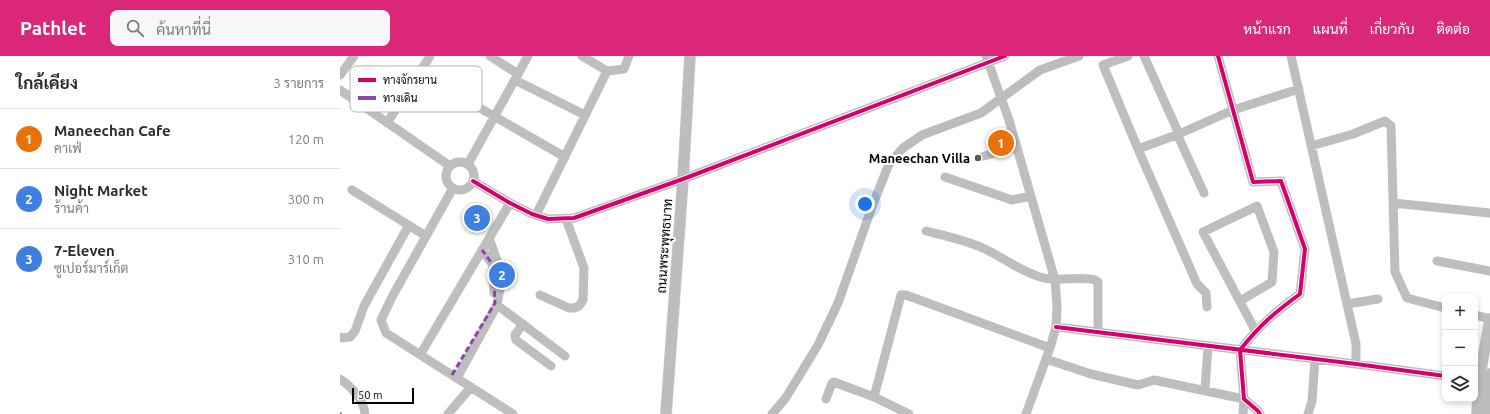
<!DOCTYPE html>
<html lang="th">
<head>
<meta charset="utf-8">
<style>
	:root { --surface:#fff; --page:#f7f7f7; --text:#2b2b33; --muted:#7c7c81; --line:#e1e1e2; --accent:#db2777 }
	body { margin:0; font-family:Ubuntu,Sarabun,sans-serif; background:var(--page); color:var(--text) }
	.controls { position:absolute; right:12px; bottom:12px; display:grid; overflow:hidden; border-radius:8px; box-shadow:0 2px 6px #0003 }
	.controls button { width:36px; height:36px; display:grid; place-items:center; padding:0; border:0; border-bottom:1px solid var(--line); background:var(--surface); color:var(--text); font:20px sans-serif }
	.scale { position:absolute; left:12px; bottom:10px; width:62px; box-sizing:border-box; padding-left:4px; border:2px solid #000; border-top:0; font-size:11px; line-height:14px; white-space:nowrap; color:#000; -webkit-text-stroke:3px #fff; paint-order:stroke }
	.you { position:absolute; left:525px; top:148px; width:14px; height:14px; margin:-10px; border:3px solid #fff; border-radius:50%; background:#1a73e8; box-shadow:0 0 0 6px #1a73e833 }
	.badge { display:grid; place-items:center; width:26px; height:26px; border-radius:50%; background:var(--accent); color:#fff; font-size:13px; font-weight:700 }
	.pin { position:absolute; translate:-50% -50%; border:2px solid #fff; box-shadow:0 1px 4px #0006 }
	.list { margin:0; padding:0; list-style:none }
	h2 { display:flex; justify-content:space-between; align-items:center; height:52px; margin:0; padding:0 16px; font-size:17px }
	h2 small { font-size:13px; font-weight:400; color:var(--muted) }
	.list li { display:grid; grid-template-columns:26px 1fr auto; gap:12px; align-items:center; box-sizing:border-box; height:60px; padding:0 16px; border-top:1px solid var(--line) }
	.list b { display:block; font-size:15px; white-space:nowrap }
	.list p { margin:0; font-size:13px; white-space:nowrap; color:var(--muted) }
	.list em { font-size:13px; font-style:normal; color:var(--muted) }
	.icon { flex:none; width:22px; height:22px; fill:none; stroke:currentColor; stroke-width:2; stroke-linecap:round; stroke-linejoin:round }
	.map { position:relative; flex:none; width:1150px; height:358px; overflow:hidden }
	header { display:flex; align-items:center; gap:24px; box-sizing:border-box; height:56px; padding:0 20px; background:var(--accent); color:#fff }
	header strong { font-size:19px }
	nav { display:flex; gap:22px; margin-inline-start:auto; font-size:14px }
	.search { width:280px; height:36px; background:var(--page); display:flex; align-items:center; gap:10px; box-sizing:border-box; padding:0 14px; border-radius:8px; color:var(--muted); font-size:15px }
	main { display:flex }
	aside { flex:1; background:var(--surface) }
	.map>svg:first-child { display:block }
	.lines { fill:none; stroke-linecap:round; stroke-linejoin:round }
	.canal { stroke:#bcbcbc; stroke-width:9 }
	.major-casing { stroke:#dbdbdb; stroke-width:12 }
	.minor { stroke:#bebebe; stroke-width:9 }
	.major { stroke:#bdbdbd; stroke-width:11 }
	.quiet { stroke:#8e44ad; stroke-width:3; stroke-dasharray:6 3; stroke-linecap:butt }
	.cycleway-casing { stroke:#fff; stroke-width:6 }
	.cycleway { stroke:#d6006c; stroke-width:4 }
	.poi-dot { fill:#595959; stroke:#fff; stroke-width:1.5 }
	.labels { text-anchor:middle; stroke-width:4; stroke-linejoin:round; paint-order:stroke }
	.poi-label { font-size:13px; font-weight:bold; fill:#000; stroke:#fff; text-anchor:end }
	.street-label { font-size:13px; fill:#000; stroke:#fff }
	.key { fill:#fff; stroke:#b2b2b2; stroke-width:1 }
	.key-label { font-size:11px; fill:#000 }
</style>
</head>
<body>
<header>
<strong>Pathlet</strong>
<div class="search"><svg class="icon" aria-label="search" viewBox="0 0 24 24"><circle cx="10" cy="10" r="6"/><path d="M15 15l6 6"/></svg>ค้นหาที่นี่</div>
<nav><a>หน้าแรก</a><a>แผนที่</a><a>เกี่ยวกับ</a><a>ติดต่อ</a></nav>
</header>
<main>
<aside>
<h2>ใกล้เคียง<small>3 รายการ</small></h2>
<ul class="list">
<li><span class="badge" style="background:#e8710a">1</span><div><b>Maneechan Cafe</b><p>คาเฟ่</p></div><em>120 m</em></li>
<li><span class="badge" style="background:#3f7fe0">2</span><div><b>Night Market</b><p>ร้านค้า</p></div><em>300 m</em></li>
<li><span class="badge" style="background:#3f7fe0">3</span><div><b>7-Eleven</b><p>ซูเปอร์มาร์เก็ต</p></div><em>310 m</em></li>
</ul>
</aside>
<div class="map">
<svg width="1150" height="358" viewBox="0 0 1150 358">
	<rect width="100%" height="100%" fill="#fff"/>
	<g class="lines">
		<path class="canal" d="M432,358L445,343L478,289L498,247L533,148L549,108L563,92L582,79L641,57L700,14L739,0"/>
		<defs>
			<path id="major" d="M326,358L343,123L350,0
				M1137,358L1139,325L1150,263
				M1146,358L1150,318"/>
		</defs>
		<use href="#major" class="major-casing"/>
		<path class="minor" d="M150,0L178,18
			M646,0L669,64L715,224L717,250L716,271L710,292L686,358
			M788,0L763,9L798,93L839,78L893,54L959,33
			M804,0L839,78
			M878,0L913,126L941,125L965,193L960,238C935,256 919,270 900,294L904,343L918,355L920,358
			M951,0L1016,288V308
			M267,15L284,13L289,0
			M79,17L225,101
			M0,19L14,0
			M175,24L245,59
			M0,34L110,110
			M47,67L90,0
			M837,78L864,137
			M971,90L1013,78L1045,65L1051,70L1055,216L1067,242L1105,252
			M798,93L857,228L866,237L867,251
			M644,100L677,91
			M106 120a14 14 0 1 1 28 0a14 14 0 1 1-28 0Z
			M128,108L188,0
			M605,121L672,144L691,140
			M133,125L170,147L192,158L208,163L234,162L343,123L665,0
			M113,132L52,241L41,264L46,277L173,358
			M12,134L86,180
			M1053,147L1150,157
			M196,159L267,15L242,0
			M586,175C606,180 626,184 645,193C664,202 680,215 700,221C718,227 740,219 755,224L758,226V276
			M142,194L153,209L154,237
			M1097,205L1150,215
			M200,239L229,252H234L239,250L243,244L244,212L226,163
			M900,245L932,226L934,196L917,150L863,176L915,274
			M1007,248L1038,243
			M157,249L225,300
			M1135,259L1150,263
			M183,268L175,279L176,284L211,310
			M716,271L1016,308L1105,320
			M0,281L2,282L10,281L15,275L24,250L69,169
			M80,299L170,147
			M706,303L751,318L798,329L814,324L904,343L903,358
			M117,322L157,249L160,233V213L149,182
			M0,323C11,330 24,344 25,358
			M865,334L868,290
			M486,343L492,327L494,326L534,341
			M108,358L131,331
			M569,358L534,341L561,239H566L710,292
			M968,358L972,345L975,303"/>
		<use href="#major" class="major"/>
		<path class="quiet" d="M112,319L155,247L153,209L142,194
			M0,357L1,358"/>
		<defs>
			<path id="cycleway" d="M878,0L913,126L941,125L965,193L960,238C935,256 919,270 900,294L904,343L918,355L920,358
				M133,125L170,147L192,158L208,163L234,162L343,123L665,0
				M716,271L1016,308L1105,320"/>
		</defs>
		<use href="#cycleway" class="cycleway-casing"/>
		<use href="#cycleway" class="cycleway"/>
	</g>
	<circle class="poi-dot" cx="638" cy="102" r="4"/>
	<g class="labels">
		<g class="poi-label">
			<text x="630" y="107">Maneechan Villa</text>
		</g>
		<g class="street-label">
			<text transform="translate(324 190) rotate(-86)" y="5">ถนนพระพุทธบาท</text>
		</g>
	</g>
	<rect x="10" y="10" width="132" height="46" rx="6" class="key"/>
	<rect x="18" y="22" width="18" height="4" fill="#d6006c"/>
	<rect x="18" y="40" width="18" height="4" fill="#8e44ad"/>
	<g class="key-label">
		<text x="43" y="28">ทางจักรยาน</text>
		<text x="43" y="46">ทางเดิน</text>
	</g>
</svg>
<div class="controls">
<button>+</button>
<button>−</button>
<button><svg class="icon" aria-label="layers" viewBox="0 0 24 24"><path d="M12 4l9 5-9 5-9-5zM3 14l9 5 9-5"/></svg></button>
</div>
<div class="scale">50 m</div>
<div class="you"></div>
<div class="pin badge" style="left:661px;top:87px;background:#e8710a">1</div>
<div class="pin badge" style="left:162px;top:219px;background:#3f7fe0">2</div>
<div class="pin badge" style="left:137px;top:162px;background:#3f7fe0">3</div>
</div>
</main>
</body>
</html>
